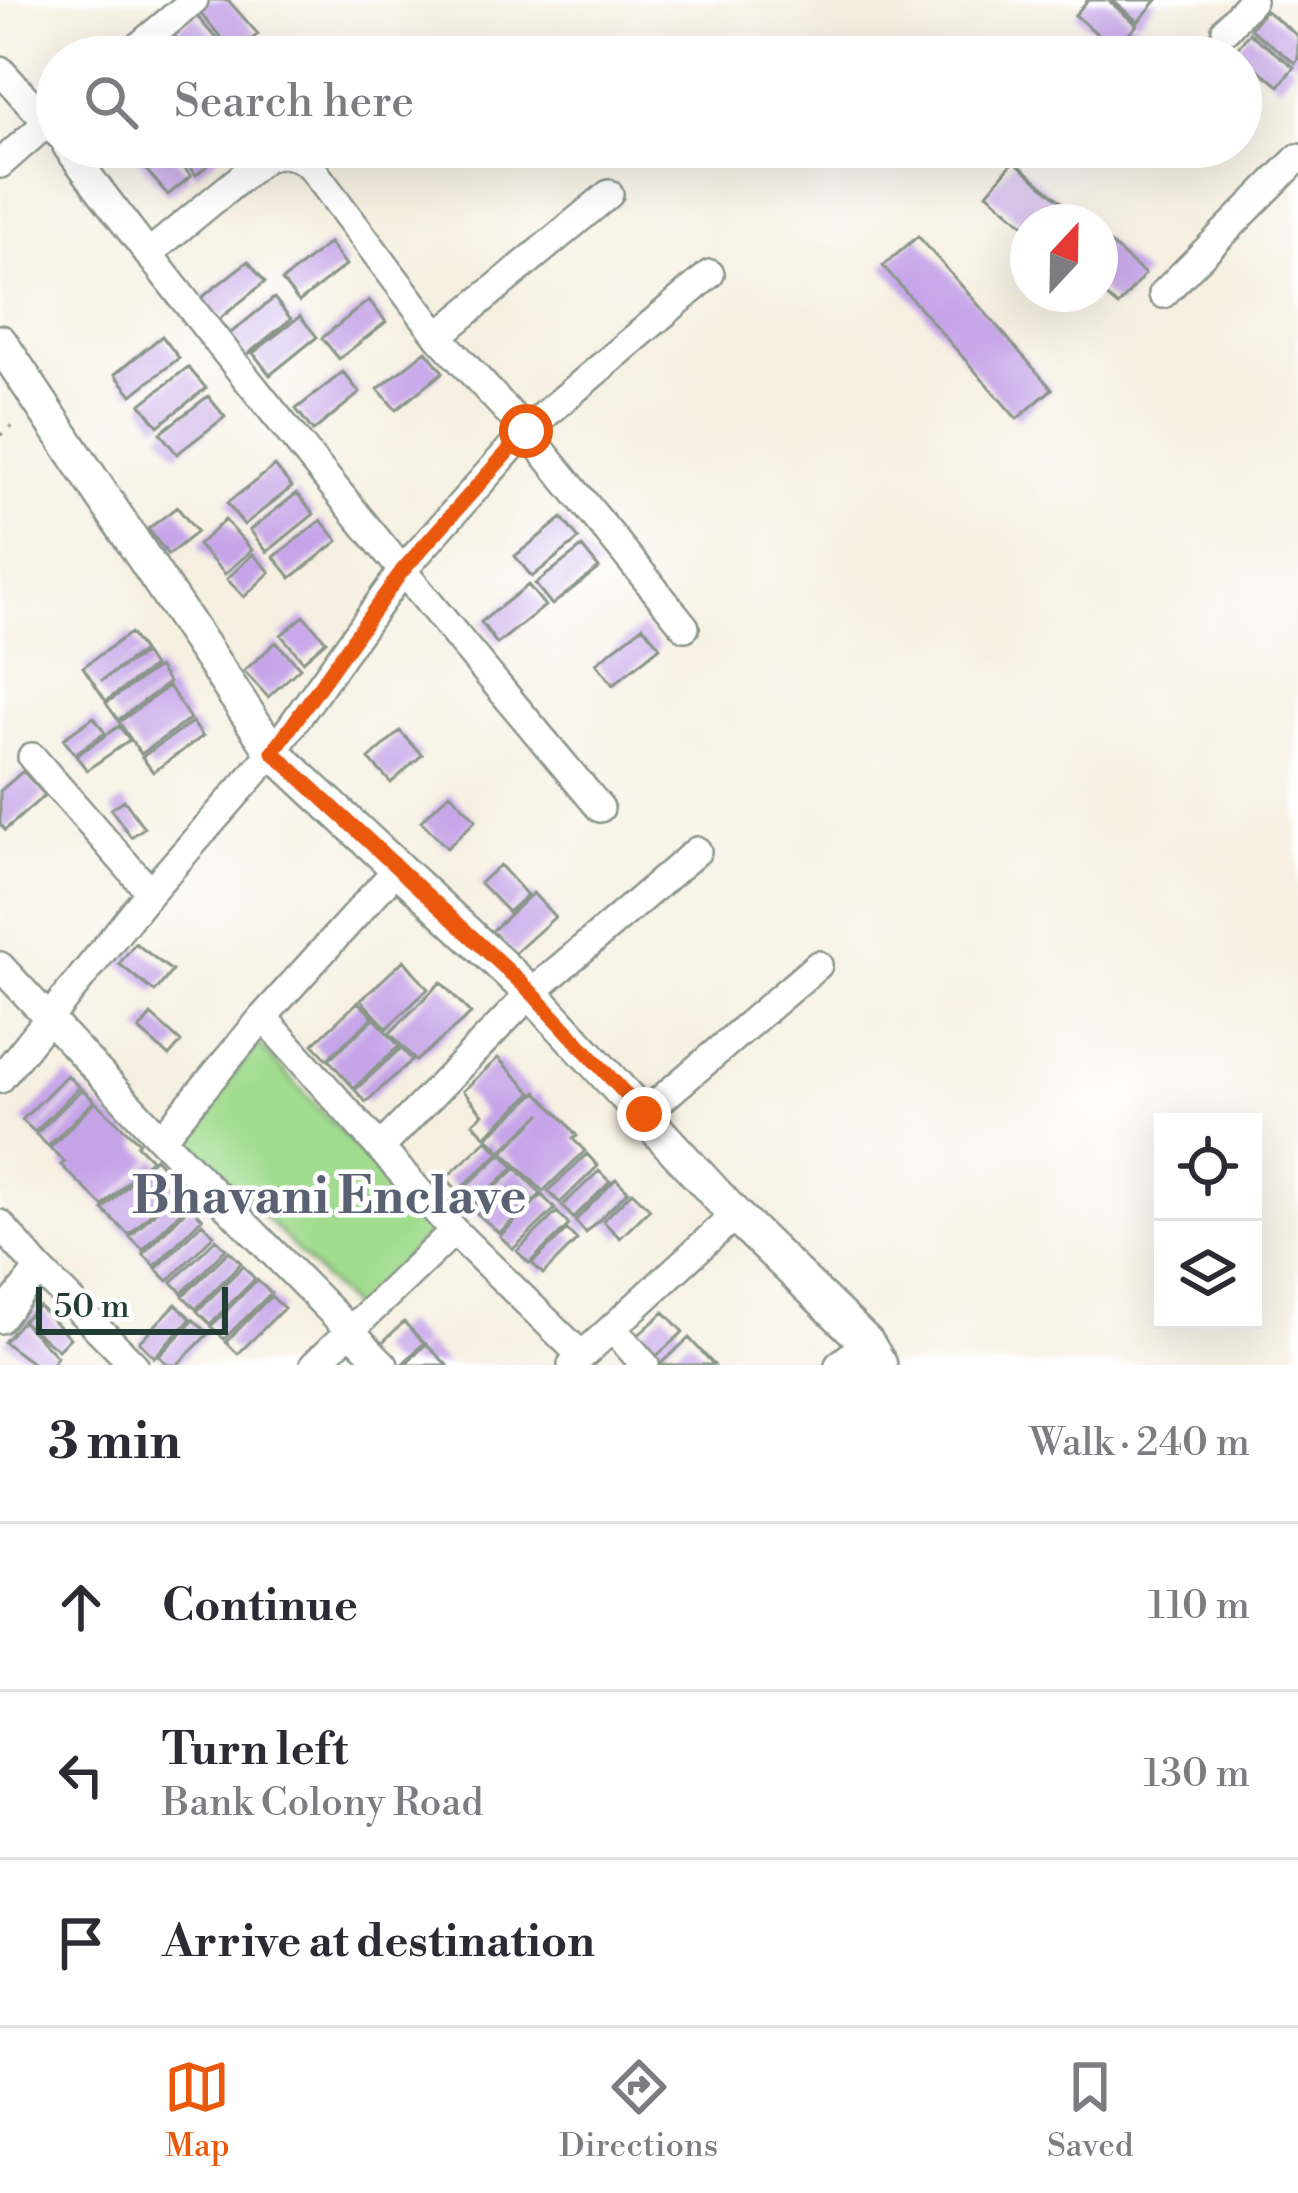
<!DOCTYPE html>
<html lang="en">
<head>
<meta charset="utf-8">
<style>
	:root { --surface:#fff; --page:#f7f7f7; --text:#2b2b33; --muted:#7c7c81; --line:#e1e1e2; --accent:#ea580c }
	body { margin:0; font-family:"Libre Bodoni",serif; background:var(--page); color:var(--text) }
	.controls { position:absolute; right:36px; bottom:36px; display:grid; overflow:hidden; border-radius:0px; box-shadow:0 12px 48px #0002 }
	.controls button { width:108px; height:108px; display:grid; place-items:center; padding:0; border:0; border-bottom:3px solid var(--line); background:var(--surface); color:var(--text); font:60px sans-serif }
	.compass { position:absolute; left:1010px; top:204px; width:108px; height:108px; border-radius:50%; background:var(--surface); box-shadow:0 12px 48px #0002; rotate:22deg }
	.scale { position:absolute; left:36px; bottom:30px; width:192px; box-sizing:border-box; padding-left:12px; border:6px solid #1f3d34; border-top:0; font-size:33px; line-height:42px; white-space:nowrap; color:#1f3d34; -webkit-text-stroke:9px #fff; paint-order:stroke }
	.stop { position:absolute; width:36px; height:36px; margin:-27px; border:9px solid #ea580c; border-radius:50%; background:#fff }
	.stop.end { background:#ea580c; border-color:#fff; box-shadow:0 3px 12px #0008 }
	.list { margin:0; padding:0; list-style:none }
	h2 { display:flex; justify-content:space-between; align-items:center; height:156px; margin:0; padding:0 48px; font-size:51px }
	h2 small { font-size:39px; font-weight:400; color:var(--muted) }
	.list li { display:grid; grid-template-columns:78px 1fr auto; gap:36px; align-items:center; box-sizing:border-box; height:168px; padding:0 48px; border-top:3px solid var(--line) }
	.list b { display:block; font-size:45px; white-space:nowrap }
	.list p { margin:0; font-size:39px; white-space:nowrap; color:var(--muted) }
	.list em { font-size:39px; font-style:normal; color:var(--muted) }
	.icon { flex:none; width:66px; height:66px; fill:none; stroke:currentColor; stroke-width:2; stroke-linecap:round; stroke-linejoin:round }
	.map { position:relative; flex:none; width:1298px; height:1365px; overflow:hidden }
	.search { position:absolute; background:var(--surface); box-shadow:0 12px 48px #0002; left:36px; right:36px; top:36px; height:132px; display:flex; align-items:center; gap:30px; box-sizing:border-box; padding:0 42px; border-radius:66px; color:var(--muted); font-size:45px }
	.sheet { height:660px; background:var(--surface) }
	nav { display:flex; justify-content:space-around; align-items:center; box-sizing:border-box; height:168px; border-top:3px solid var(--line); background:var(--surface); font-size:33px; color:var(--muted) }
	nav a { display:grid; justify-items:center; gap:6px }
	nav .on { color:var(--accent) }
	.map>svg:first-child { display:block }
	.green { fill:#a1dc8f; stroke:#608c62; stroke-width:3 }
	.building { fill:#c6a4e8 }
	.lines { fill:none; stroke-linecap:round; stroke-linejoin:round }
	.minor-casing { stroke:#8b968a; stroke-width:32 }
	.tertiary-casing { stroke:#8b968a; stroke-width:38 }
	.path { stroke:#8b968a; stroke-width:4.5; stroke-dasharray:3 9; stroke-linecap:butt }
	.minor { stroke:#fff; stroke-width:27 }
	.tertiary { stroke:#fff; stroke-width:33 }
	.route { stroke:#ea580c; stroke-width:15 }
	.labels { text-anchor:middle; stroke-width:9; stroke-linejoin:round; paint-order:stroke }
	.neighbourhood-label { font-size:51px; font-weight:bold; fill:#596173; stroke:#fff }
</style>
</head>
<body>
<div class="map">
<svg width="1298" height="1365" viewBox="0 0 1298 1365">
	<rect width="100%" height="100%" fill="#fff"/>
	<filter id="ink" filterUnits="userSpaceOnUse"><feTurbulence type="fractalNoise" baseFrequency=".00833" numOctaves="2"/><feDisplacementMap in="SourceGraphic" scale="24" xChannelSelector="R" yChannelSelector="G"/><feConvolveMatrix kernelMatrix="1 2 1 2 8 2 1 2 1" color-interpolation-filters="sRGB"/></filter>
	<filter id="wash" filterUnits="userSpaceOnUse"><feTurbulence type="fractalNoise" baseFrequency=".004" numOctaves="4" result="noise"/><feDisplacementMap in="SourceGraphic" scale="48" xChannelSelector="R" yChannelSelector="G"/><feGaussianBlur stdDeviation="2.7" result="paint"/><feColorMatrix in="noise" values="0 0 0 0 0 0 0 0 0 0 0 0 0 0 0 0 0 1.4 0 .05"/><feComposite in="paint" operator="in"/></filter>
	<g filter="url(#wash)">
		<rect width="100%" height="100%" fill="#f7f0e1"/>
		<path class="green" d="M258,1044L434,1230L353,1309L184,1133Z"/>
		<g id="blocks">
			<path class="building" d="M203,0H228L258,34L235,54L195,7Z
				M1088,0H1108L1137,25L1115,49L1075,15Z
				M1112,0H1157L1138,22Z
				M1265,10L1298,36V59L1295,63L1250,29Z
				M194,13L232,57H193L172,33Z
				M1249,33L1294,67L1279,86L1235,51Z
				M130,147H166L191,176L168,195L128,149Z
				M172,147H211L219,156L196,175Z
				M1014,161L1085,222H1028V228L987,193Z
				M1100,235L1145,274L1118,306L1100,291Z
				M918,236L1052,389L1017,419L883,266Z
				M329,243L346,265L299,302L282,281Z
				M248,261L265,282L218,320L201,298Z
				M274,298L291,319L244,357L227,336Z
				M369,300L386,322L339,359L322,338Z
				M300,316L317,337L270,375L253,353Z
				M162,336L179,358L132,395L115,374Z
				M426,351L443,372L396,410L378,389Z
				M188,367L206,388L158,426L141,404Z
				M343,372L360,393L313,431L296,409Z
				M208,396L225,417L177,454L160,433Z
				M275,466L292,487L244,525L227,503Z
				M297,493L314,514L267,552L250,530Z
				M177,507L197,532L168,555L148,529Z
				M562,518L579,539L532,577L515,556Z
				M225,520L252,550L225,574L198,545Z
				M321,520L338,541L291,578L274,557Z
				M582,547L599,568L552,605L535,584Z
				M253,554L270,572L244,597L227,579Z
				M528,585L545,606L497,644L481,622Z
				M304,616L326,641L303,661L281,635Z
				M643,626L660,647L613,685L596,663Z
				M130,633L143,651L101,681L144,653L153,667L106,701L83,667Z
				M276,642L300,668L268,697L244,671Z
				M158,667L169,683L118,720L106,703Z
				M169,686L190,719L141,754L119,722Z
				M94,717L105,733L75,754L63,739Z
				M192,722L203,736L153,772L142,757Z
				M119,726L130,740L87,770L76,756Z
				M400,731L422,755L391,783L369,759Z
				M23,771L45,795L5,830L0,824V791Z
				M450,793L476,820L447,848L421,821Z
				M124,800L144,828L131,837L111,809Z
				M500,865L527,895L508,912L480,883Z
				M533,893L555,917L514,954L492,931Z
				M135,943L172,971L155,992L119,964Z
				M404,960L428,989L387,1028L361,1000Z
				M441,982L471,1014L416,1061L390,1033Z
				M358,1002L373,1017L327,1059L313,1044Z
				M151,1015L181,1042L169,1056L139,1030Z
				M374,1018L399,1046L354,1088L329,1060Z
				M401,1048L412,1060L366,1102L355,1090Z
				M498,1058L532,1093L485,1136L473,1123L483,1114L463,1091Z
				M67,1075L79,1087L35,1132L22,1120Z
				M82,1089L94,1101L48,1146L36,1134Z
				M537,1092L564,1120L577,1136L573,1139L585,1151L543,1191L503,1152L542,1113L501,1151L487,1137Z
				M95,1102L139,1142L137,1145L151,1159L103,1206L61,1165L65,1162L50,1148Z
				M487,1140L499,1153L458,1191L446,1178Z
				M501,1154L514,1167L473,1204L461,1191Z
				M587,1154L598,1166L560,1203L548,1191Z
				M155,1158L179,1185L129,1235L103,1210Z
				M516,1168L541,1194L499,1233L472,1209Z
				M599,1171L610,1182L573,1218L562,1206Z
				M616,1179L628,1191L586,1233L575,1221Z
				M176,1191L189,1203L143,1250L130,1237Z
				M632,1192L650,1209L620,1238L603,1221Z
				M542,1195L555,1209L513,1249L500,1236Z
				M190,1206L202,1218L155,1266L143,1254Z
				M557,1212L569,1225L529,1263L517,1251Z
				M202,1223L214,1235L168,1281L156,1269Z
				M567,1230L577,1240L543,1274L532,1263Z
				M216,1239L226,1249L182,1293L172,1282Z
				M229,1251L241,1263L196,1309L183,1296Z
				M243,1266L255,1279L210,1324L197,1311Z
				M257,1280L271,1293L224,1339L211,1326Z
				M271,1296L284,1308L238,1354L226,1342Z
				M176,1304L191,1319L154,1357L139,1342Z
				M39,1306L70,1338L58,1350L22,1321L57,1357L51,1365H35L4,1342L22,1321Z
				M664,1312L683,1332L653,1359L634,1339Z
				M194,1320L208,1334L177,1365H168L159,1356Z
				M404,1322L424,1343L401,1365H391L375,1349Z
				M689,1338L714,1365H659Z
				M426,1344L447,1365H405Z"/>
		</g>
	</g>
	<g filter="url(#ink)">
		<use href="#blocks" fill-opacity="0" stroke="#8b968a" stroke-width="3"/>
		<g class="lines">
			<defs>
				<path id="minor" d="M1226,29L1252,0
					M126,57L194,0
					M0,70L57,133
					M67,147C237,373 418,591 600,808
					M0,164L57,114
					M1163,294L1298,158
					M438,336L609,194
					M685,627L526,431L710,274
					M32,757L150,892
					M0,966L161,1139L384,1365
					M263,1017L454,1231L582,1356
					M0,1079L150,892L273,752L402,571L526,431L438,336L310,166C296,154 282,151 265,158L148,254
					M643,1115L818,965
					M161,1139L263,1017L398,868
					M381,1147L531,993L697,851
					M0,1224L39,1269L134,1365
					M0,1319L39,1269
					M613,1329L645,1365
					M314,1365L454,1231
					M572,1365L735,1215
					M839,1365L867,1343"/>
				<path id="tertiary" d="M0,342L273,752L531,993L735,1215L867,1343L880,1365"/>
			</defs>
			<use href="#minor" class="minor-casing"/>
			<use href="#tertiary" class="tertiary-casing"/>
			<path class="path" d="M0,435L18,422"/>
			<use href="#minor" class="minor"/>
			<use href="#tertiary" class="tertiary"/>
		</g>
	</g>
	<g class="lines" filter="url(#ink)">
		<path class="route" d="M526,431L402,571L273,752L531,992L644,1114"/>
	</g>
	<g class="labels">
		<g class="neighbourhood-label">
			<text x="329" y="1213">Bhavani Enclave</text>
		</g>
	</g>
</svg>
<div class="controls">
<button><svg class="icon" aria-label="locate" viewBox="0 0 24 24"><circle cx="12" cy="12" r="6"/><path d="M12 2v4M12 18v4M2 12h4M18 12h4"/></svg></button>
<button><svg class="icon" aria-label="layers" viewBox="0 0 24 24"><path d="M12 4l9 5-9 5-9-5zM3 14l9 5 9-5"/></svg></button>
</div>
<svg class="compass" viewBox="-18 -18 36 36"><path d="M0-13l5 13h-10z" fill="#e53935"/><path d="M0 13l5-13h-10z" fill="#7c7c81"/></svg>
<div class="scale">50 m</div>
<div class="stop" style="left:526px;top:431px"></div>
<div class="stop end" style="left:644px;top:1114px"></div>
<div class="search"><svg class="icon" aria-label="search" viewBox="0 0 24 24"><circle cx="10" cy="10" r="6"/><path d="M15 15l6 6"/></svg>Search here</div>
</div>
<section class="sheet">
<h2>3 min<small>Walk · 240 m</small></h2>
<ul class="list">
<li><svg class="icon" aria-label="ahead" viewBox="0 0 24 24"><path d="M12 20V5M6 11l6-6 6 6"/></svg><div><b>Continue</b></div><em>110 m</em></li>
<li><svg class="icon" aria-label="left" viewBox="0 0 24 24"><path d="M17 20v-9H6M10 6l-5 5 5 5"/></svg><div><b>Turn left</b><p>Bank Colony Road</p></div><em>130 m</em></li>
<li><svg class="icon" aria-label="arrive" viewBox="0 0 24 24"><path d="M6 21V4h12l-3 4 3 4H6"/></svg><div><b>Arrive at destination</b></div></li>
</ul>
</section>
<nav>
<a class="on"><svg class="icon" aria-label="map" viewBox="0 0 24 24"><path d="M3 6l6-2 6 2 6-2v14l-6 2-6-2-6 2zM9 4v14M15 6v14"/></svg>Map</a>
<a><svg class="icon" aria-label="directions" viewBox="0 0 24 24"><path d="M12 3l9 9-9 9-9-9zM9 14v-3h6M13 9l2 2-2 2"/></svg>Directions</a>
<a><svg class="icon" aria-label="saved" viewBox="0 0 24 24"><path d="M7 4h10v16l-5-4-5 4z"/></svg>Saved</a>
</nav>
</body>
</html>
